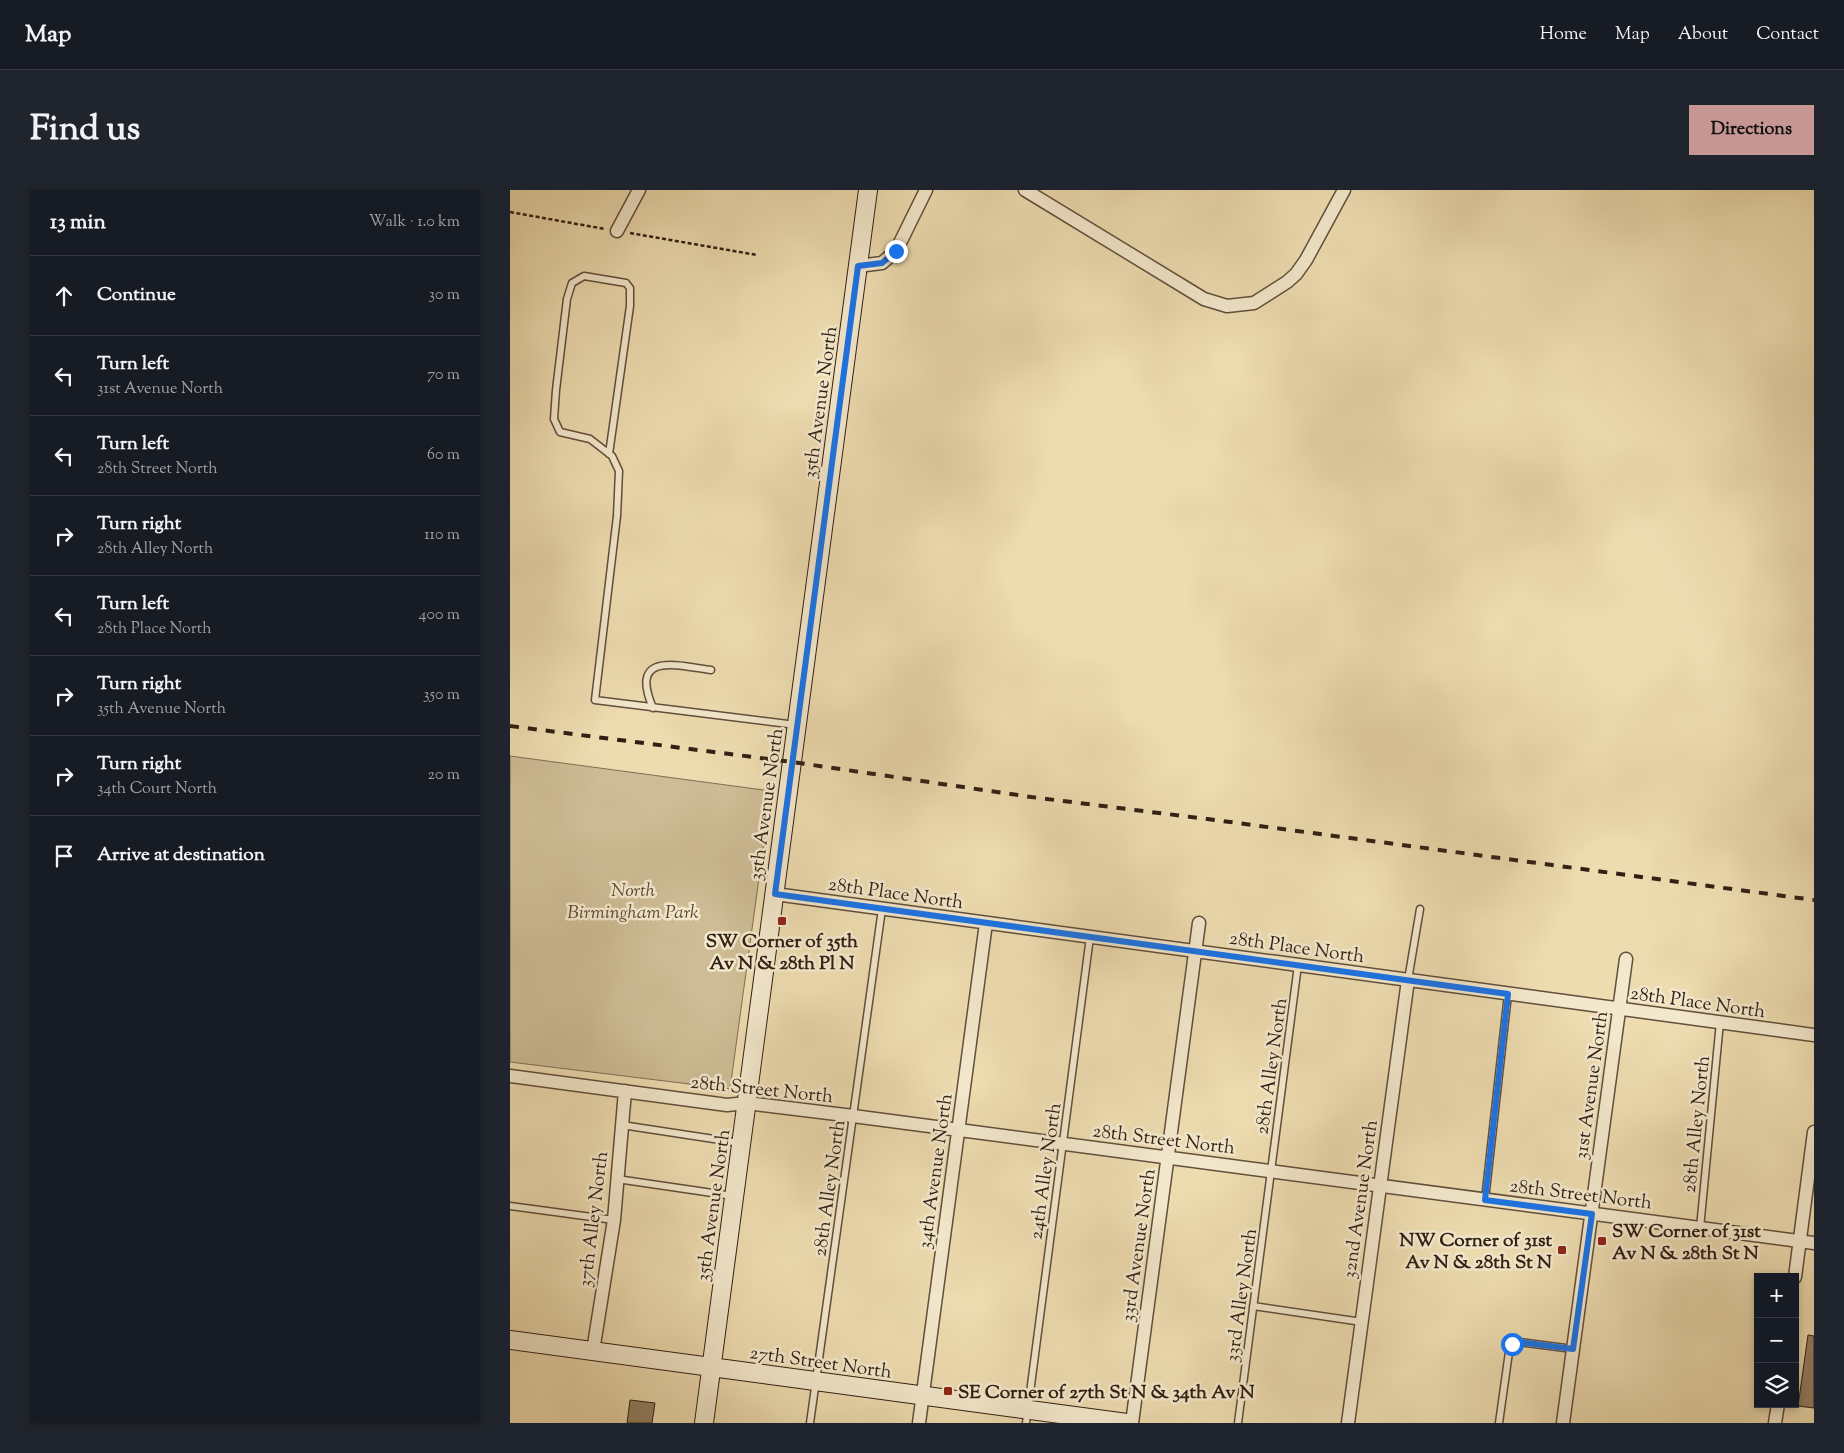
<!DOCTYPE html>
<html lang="en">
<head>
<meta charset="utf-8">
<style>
	:root { --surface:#171b24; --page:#20242c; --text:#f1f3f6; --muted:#9ea1a6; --line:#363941; --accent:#c59692 }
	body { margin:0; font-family:"Sorts Mill Goudy",serif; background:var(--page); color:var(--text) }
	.controls { position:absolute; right:15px; bottom:15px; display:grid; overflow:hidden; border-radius:0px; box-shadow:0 2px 8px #0003 }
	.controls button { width:45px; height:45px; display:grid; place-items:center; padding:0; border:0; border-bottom:1px solid var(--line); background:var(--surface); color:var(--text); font:25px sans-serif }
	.stop { position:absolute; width:15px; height:15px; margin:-11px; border:4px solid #1a73e8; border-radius:50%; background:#fff }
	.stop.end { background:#1a73e8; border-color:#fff; box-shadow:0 1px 5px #0008 }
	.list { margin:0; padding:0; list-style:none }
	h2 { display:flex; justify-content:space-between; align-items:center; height:65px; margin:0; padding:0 20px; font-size:21px }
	h2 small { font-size:16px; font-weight:400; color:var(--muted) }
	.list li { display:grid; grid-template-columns:32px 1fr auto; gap:15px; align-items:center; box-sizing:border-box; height:80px; padding:0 20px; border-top:1px solid var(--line) }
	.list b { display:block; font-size:19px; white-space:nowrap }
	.list p { margin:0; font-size:16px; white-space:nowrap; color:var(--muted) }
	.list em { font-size:16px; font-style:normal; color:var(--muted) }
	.icon { flex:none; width:28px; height:28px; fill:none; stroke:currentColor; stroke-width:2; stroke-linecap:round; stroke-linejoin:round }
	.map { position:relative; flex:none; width:1304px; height:1233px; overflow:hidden; border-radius:0px }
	header { display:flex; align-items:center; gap:30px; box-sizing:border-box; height:70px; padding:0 25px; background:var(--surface); border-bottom:1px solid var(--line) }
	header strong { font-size:24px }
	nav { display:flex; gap:28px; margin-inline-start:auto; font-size:18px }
	.intro { display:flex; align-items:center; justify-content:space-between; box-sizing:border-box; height:120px; padding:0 30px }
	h1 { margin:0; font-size:35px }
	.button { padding:12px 22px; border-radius:0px; background:var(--accent); color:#111; font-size:18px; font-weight:700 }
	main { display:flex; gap:30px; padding:0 30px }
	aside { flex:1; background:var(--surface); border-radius:0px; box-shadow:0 2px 8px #0003 }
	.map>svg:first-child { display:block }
	.green { fill:#cdbc95; stroke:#806e54 }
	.building { fill:#938165; stroke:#321f14 }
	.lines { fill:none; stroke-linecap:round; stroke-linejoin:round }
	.lane-casing { stroke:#614e3b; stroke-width:9 }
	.street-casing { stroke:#614e3b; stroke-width:15 }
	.secondary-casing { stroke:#321f14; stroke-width:20 }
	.path { stroke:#321f14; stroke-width:2.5; stroke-dasharray:4 2.5; stroke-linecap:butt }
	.lane { stroke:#f3e8cc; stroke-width:6 }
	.street { stroke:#f3e8cc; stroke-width:12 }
	.secondary { stroke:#f3e8cc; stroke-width:18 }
	.rail { stroke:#321f14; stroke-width:4; stroke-dasharray:9 9; stroke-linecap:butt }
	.route { stroke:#1a73e8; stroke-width:6 }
	.poi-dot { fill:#8f2418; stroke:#f3e8cc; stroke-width:2 }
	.labels { text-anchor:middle; stroke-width:5; stroke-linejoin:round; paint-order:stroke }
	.street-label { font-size:19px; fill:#321f14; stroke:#f3e8cc }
	.park-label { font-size:19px; font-style:italic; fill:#594634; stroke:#f3e8cc }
	.poi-label { font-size:19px; font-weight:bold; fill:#321f14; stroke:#f3e8cc; text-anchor:start }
</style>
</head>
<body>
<header>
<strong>Map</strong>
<nav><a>Home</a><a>Map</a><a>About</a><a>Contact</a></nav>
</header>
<div class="intro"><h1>Find us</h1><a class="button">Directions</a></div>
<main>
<aside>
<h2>13 min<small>Walk · 1.0 km</small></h2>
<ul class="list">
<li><svg class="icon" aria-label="ahead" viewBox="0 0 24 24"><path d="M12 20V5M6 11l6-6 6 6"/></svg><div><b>Continue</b></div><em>30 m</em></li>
<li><svg class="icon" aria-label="left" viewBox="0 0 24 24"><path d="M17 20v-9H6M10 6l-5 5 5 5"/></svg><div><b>Turn left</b><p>31st Avenue North</p></div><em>70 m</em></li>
<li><svg class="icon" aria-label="left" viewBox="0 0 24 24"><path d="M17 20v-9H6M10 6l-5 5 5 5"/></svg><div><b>Turn left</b><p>28th Street North</p></div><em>60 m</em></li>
<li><svg class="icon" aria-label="right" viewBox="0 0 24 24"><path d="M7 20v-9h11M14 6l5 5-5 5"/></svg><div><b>Turn right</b><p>28th Alley North</p></div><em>110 m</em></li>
<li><svg class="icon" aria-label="left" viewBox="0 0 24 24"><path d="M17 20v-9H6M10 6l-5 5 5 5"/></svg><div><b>Turn left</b><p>28th Place North</p></div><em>400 m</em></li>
<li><svg class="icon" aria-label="right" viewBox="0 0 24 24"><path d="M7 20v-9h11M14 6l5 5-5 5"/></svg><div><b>Turn right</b><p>35th Avenue North</p></div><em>350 m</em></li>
<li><svg class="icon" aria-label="right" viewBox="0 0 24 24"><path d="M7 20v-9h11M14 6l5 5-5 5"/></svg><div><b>Turn right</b><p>34th Court North</p></div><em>20 m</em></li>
<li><svg class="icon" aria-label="arrive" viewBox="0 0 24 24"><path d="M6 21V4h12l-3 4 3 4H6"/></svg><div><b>Arrive at destination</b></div></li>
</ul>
</aside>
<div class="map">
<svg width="1304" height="1233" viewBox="0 0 1304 1233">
	<rect width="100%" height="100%" fill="#eddcb0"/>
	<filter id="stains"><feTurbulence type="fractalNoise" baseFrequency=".004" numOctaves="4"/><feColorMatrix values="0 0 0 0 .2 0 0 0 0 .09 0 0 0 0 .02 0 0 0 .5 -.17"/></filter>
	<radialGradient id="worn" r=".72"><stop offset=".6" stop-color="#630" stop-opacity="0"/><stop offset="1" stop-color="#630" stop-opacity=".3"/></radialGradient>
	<path class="green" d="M0,566L261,601L220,899L0,872Z"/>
	<path class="building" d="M1298,1145L1304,1146V1218L1288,1216Z
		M120,1210L145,1213L142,1233H117Z"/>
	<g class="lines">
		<defs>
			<path id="lane" d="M99,264L120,116V98L116,93L74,86L62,93L57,109L46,200L44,229L50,242L80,249L102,266L109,281L107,326L85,510L286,535
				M143,518C119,462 165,475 201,480
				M898,790L910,719
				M112,935L230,953
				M107,989L223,1006
				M975,1010L998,804
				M0,1016L104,1030
				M1190,1038L1210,832
				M743,1116L852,1132
				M300,1233L372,719
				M516,1233L580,747
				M728,1233L788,775
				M989,1233L999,1162L1003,1154L1009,1152L1063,1159"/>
			<path id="street" d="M515,0L694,109L717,116L744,113L777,92L786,84L796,70L834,0
				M107,41L129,0
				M348,76L372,73L386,61L416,0
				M265,704L1304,845
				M0,886L217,915L237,913L343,926L1304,1053
				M1285,1087L1304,942
				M83,1161L104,1030L115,901
				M409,1233L476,733
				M622,1233L689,733
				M838,1233L898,790
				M1053,1233L1116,769
				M1265,1233L1268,1214"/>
			<path id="secondary" d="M0,1150L617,1233
				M194,1233L358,0"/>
		</defs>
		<use href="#lane" class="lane-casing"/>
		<use href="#street" class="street-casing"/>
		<use href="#secondary" class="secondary-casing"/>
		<path class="path" d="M0,22L95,39
			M120,43L247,65"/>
		<use href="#lane" class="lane"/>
		<use href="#street" class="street"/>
		<use href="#secondary" class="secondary"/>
		<path class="rail" d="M0,536L282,572L521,607L705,630L1304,710"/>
	</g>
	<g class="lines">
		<path class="route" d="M386,61L372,73L348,76L265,704L998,804L975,1010L1082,1024L1063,1159L1009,1152L1002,1154"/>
	</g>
	<g class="poi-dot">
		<rect x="267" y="726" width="10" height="10" rx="2.5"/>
		<rect x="1087" y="1046" width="10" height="10" rx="2.5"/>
		<rect x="1047" y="1055" width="10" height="10" rx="2.5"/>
		<rect x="433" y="1196" width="10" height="10" rx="2.5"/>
	</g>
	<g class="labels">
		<g class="street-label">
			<text transform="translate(309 212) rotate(-82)" y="7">35th Avenue North</text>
			<text transform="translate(255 614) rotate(-82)" y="7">35th Avenue North</text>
			<text transform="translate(386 702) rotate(8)" y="7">28th Place North</text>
			<text transform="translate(787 756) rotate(8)" y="7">28th Place North</text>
			<text transform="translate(1188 811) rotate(8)" y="7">28th Place North</text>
			<text transform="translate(760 876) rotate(-82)" y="7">28th Alley North</text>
			<text transform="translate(1080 895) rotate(-82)" y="7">31st Avenue North</text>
			<text transform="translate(252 898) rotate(6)" y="7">28th Street North</text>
			<text transform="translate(1185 934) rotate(-84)" y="7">28th Alley North</text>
			<text transform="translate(654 948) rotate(7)" y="7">28th Street North</text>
			<text transform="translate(424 981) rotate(-82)" y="7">34th Avenue North</text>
			<text transform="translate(534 981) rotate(-82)" y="7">24th Alley North</text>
			<text transform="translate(318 998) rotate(-82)" y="7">28th Alley North</text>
			<text transform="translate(1071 1003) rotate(7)" y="7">28th Street North</text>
			<text transform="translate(849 1009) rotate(-82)" y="7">32nd Avenue North</text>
			<text transform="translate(202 1015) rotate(-82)" y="7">35th Avenue North</text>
			<text transform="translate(82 1029) rotate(-83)" y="7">37th Alley North</text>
			<text transform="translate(627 1055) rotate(-82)" y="7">33rd Avenue North</text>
			<text transform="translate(730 1105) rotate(-82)" y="7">33rd Alley North</text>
			<text transform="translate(311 1171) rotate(8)" y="7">27th Street North</text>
		</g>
		<g class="park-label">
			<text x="123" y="706">North<tspan x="123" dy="22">Birmingham Park</tspan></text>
		</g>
		<g class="poi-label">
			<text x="272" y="757" text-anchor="middle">SW Corner of 35th<tspan x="272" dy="22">Av N &amp; 28th Pl N</tspan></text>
			<text x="1102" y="1047">SW Corner of 31st<tspan x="1102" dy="22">Av N &amp; 28th St N</tspan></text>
			<text x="1042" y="1056" text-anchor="end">NW Corner of 31st<tspan x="1042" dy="22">Av N &amp; 28th St N</tspan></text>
			<text x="448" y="1208">SE Corner of 27th St N &amp; 34th Av N</text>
		</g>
	</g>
	<rect width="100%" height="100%" filter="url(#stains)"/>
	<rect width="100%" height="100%" fill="url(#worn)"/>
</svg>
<div class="controls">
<button>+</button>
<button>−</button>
<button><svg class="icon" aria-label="layers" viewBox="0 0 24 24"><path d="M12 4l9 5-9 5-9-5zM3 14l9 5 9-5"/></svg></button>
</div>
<div class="stop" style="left:1002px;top:1154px"></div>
<div class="stop end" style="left:386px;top:61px"></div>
</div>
</main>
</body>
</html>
